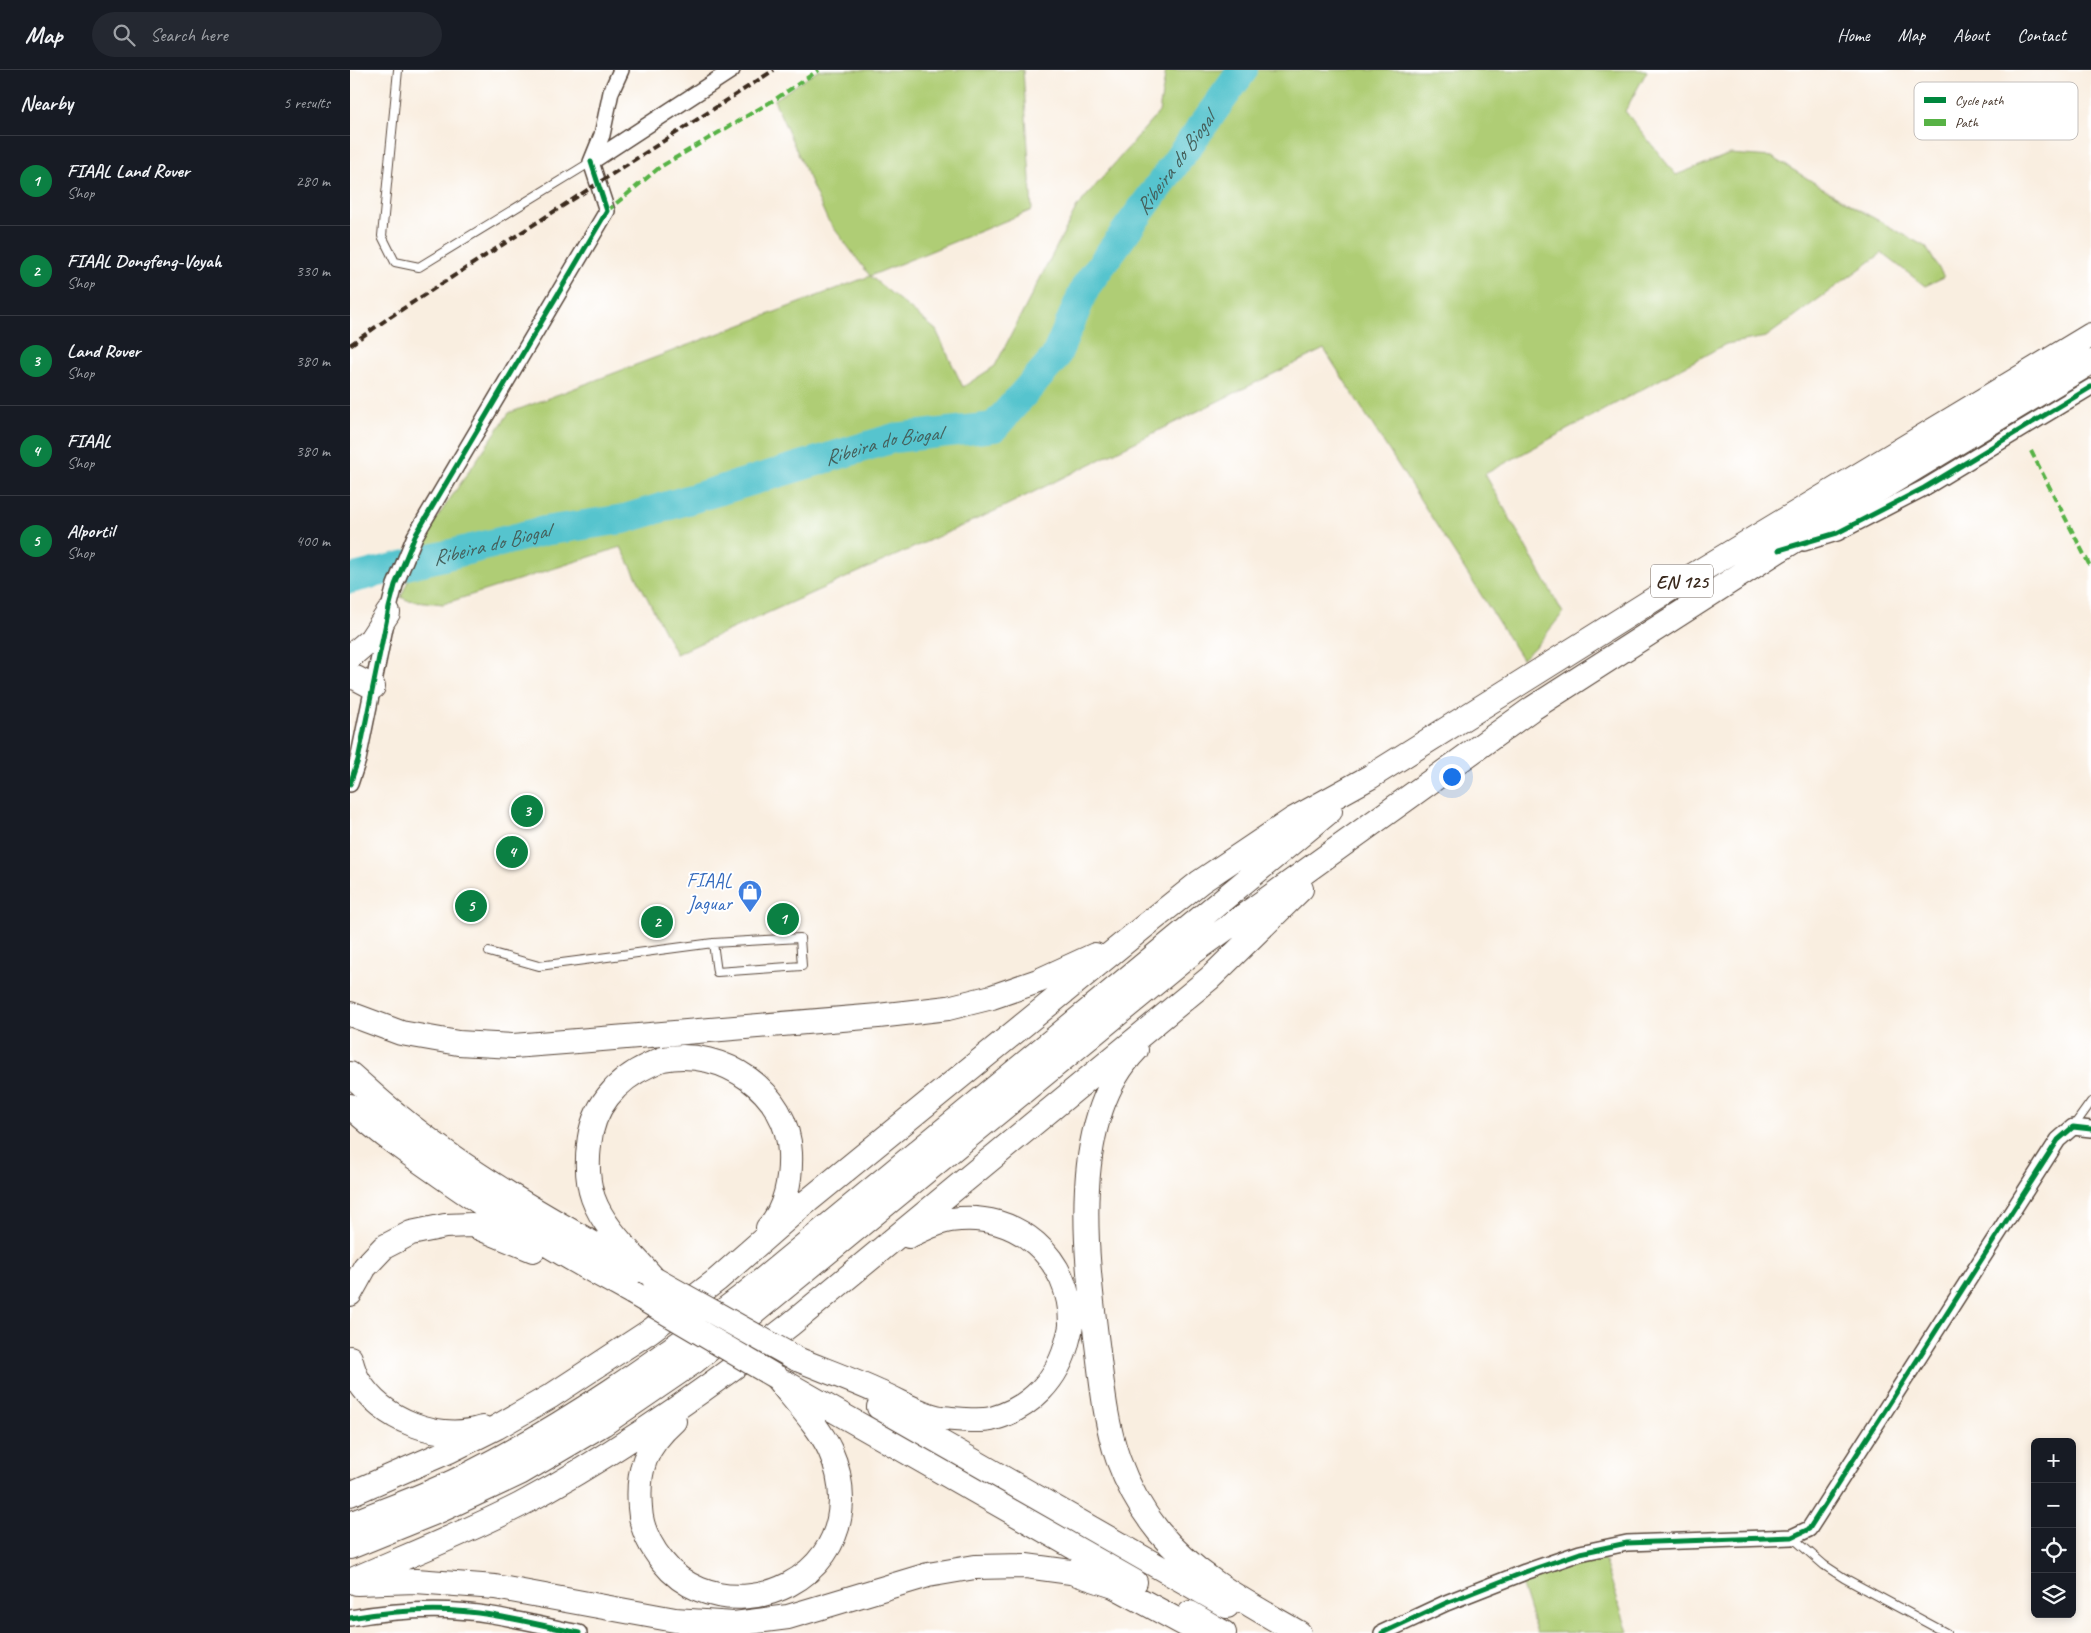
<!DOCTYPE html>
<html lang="en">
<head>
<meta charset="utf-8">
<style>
	:root { --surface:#171b24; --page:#242831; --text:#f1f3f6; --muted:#9ea1a6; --line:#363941; --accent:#0b8043 }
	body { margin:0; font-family:Caveat,sans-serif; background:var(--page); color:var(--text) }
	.controls { position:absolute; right:15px; bottom:15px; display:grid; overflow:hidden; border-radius:8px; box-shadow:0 2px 8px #0003 }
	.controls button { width:45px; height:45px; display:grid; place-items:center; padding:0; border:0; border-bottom:1px solid var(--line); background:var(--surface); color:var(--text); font:25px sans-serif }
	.you { position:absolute; left:1101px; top:706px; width:18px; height:18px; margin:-12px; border:4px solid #fff; border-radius:50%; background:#1a73e8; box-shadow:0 0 0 8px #1a73e833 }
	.badge { display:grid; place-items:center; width:32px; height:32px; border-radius:50%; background:var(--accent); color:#fff; font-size:16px; font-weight:700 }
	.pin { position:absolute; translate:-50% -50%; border:2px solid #fff; box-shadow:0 1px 5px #0006 }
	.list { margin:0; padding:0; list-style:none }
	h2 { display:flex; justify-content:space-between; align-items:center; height:65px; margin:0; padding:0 20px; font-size:21px }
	h2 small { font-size:16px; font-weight:400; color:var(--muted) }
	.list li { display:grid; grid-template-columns:32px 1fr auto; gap:15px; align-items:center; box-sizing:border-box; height:90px; padding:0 20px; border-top:1px solid var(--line) }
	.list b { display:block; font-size:19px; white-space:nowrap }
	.list p { margin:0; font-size:16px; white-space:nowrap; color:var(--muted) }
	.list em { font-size:16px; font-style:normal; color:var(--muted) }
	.icon { flex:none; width:28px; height:28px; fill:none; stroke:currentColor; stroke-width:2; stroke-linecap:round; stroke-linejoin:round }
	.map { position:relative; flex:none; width:1741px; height:1563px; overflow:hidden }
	header { display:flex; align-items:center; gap:30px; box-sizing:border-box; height:70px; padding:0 25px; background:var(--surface); border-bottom:1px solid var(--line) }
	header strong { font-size:24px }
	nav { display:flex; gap:28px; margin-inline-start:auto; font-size:18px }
	.search { width:350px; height:45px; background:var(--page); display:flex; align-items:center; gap:12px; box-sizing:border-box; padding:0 18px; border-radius:28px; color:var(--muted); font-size:19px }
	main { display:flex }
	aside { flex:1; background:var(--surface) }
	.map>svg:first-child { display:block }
	.green { fill:#afcd75; stroke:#757c4a }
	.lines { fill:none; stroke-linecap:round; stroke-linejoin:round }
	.river { stroke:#57c4ce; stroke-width:30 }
	.service-casing { stroke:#58473b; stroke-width:10 }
	.minor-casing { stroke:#58473b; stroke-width:18 }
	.primary-casing { stroke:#58473b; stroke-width:26 }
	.service { stroke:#fff; stroke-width:8 }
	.minor { stroke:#fff; stroke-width:15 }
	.primary { stroke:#fff; stroke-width:24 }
	.rail { stroke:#3b2a1e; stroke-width:4; stroke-dasharray:8 4; stroke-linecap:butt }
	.primary-bridge-casing { stroke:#58473b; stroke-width:26; stroke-linecap:butt }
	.primary-bridge { stroke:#fff; stroke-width:24 }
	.quiet { stroke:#57b245; stroke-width:4; stroke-dasharray:8 4; stroke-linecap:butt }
	.cycleway-casing { stroke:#fff; stroke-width:8 }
	.cycleway { stroke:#00873e; stroke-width:5 }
	.labels { text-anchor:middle; stroke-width:4; stroke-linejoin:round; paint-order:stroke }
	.shield { fill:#fff; stroke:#766a62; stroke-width:1 }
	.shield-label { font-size:19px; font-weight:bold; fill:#3b2a1e }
	.shop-label { font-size:20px; fill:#366cbe; stroke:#fff; text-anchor:end }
	.water-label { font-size:21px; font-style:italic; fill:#45605c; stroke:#fff }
	.key { fill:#fff; stroke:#c4bfbc; stroke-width:1 }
	.key-label { font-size:14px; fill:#3b2a1e }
</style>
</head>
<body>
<header>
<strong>Map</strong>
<div class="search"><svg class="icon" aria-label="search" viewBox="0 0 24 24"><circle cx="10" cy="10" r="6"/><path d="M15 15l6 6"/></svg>Search here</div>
<nav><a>Home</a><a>Map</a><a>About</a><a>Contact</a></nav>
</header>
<main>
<aside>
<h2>Nearby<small>5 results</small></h2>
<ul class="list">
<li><span class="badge">1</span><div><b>FIAAL Land Rover</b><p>Shop</p></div><em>280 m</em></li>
<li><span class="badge">2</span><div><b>FIAAL Dongfeng-Voyah</b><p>Shop</p></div><em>330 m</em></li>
<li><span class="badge">3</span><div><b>Land Rover</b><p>Shop</p></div><em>380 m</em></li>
<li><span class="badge">4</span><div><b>FIAAL</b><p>Shop</p></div><em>380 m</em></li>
<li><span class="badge">5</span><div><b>Alportil</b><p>Shop</p></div><em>400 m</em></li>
</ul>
</aside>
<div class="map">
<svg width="1741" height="1563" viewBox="0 0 1741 1563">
	<rect width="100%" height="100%" fill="#fff"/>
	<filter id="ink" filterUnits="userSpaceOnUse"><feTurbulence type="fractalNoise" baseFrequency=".02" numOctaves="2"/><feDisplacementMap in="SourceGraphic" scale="10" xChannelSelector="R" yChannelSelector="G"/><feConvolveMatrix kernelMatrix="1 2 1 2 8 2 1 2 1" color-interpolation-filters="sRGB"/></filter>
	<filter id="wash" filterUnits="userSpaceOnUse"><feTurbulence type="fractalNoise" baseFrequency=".0096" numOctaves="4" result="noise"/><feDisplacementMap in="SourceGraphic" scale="20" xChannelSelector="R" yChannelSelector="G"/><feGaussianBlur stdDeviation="1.12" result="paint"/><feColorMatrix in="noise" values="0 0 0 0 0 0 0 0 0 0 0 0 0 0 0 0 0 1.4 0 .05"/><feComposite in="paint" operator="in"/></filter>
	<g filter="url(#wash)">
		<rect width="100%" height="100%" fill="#f9eee0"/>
		<path class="green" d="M469,0H673L682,140L520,206L586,260L613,317L645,296L727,137L809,42L816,0H1295L1297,1L1275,41L1326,105L1380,84L1422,87L1506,138L1576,177L1594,207L1575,216L1532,183L1416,267L1376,274L1135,404L1213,543L1188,574L1172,589L974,279L645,441L326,584L271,477L93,534L57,530L51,527L82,455L159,343L520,206L477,149L424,30Z
			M1253,1486L1278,1562L1187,1563L1171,1513Z"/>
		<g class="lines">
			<path class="river" id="s1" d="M0,509L194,461L274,449L544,368L644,357L705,288L736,216L893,0"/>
		</g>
	</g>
	<g filter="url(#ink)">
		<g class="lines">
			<defs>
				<path id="service" d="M48,0L32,166L45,192L69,197L241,92
					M139,882L189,896L363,873L450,868L452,896L367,902L363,873
					M1723,1057L1741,1032
					M1442,1467L1474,1495L1494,1508L1596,1563"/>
				<path id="minor" d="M241,92L382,0
					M241,92L252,65L261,22L271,0
					M1454,473L1487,463L1574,418L1741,317
					M0,714L8,690L39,538L45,515L65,466L257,141L241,92
					M0,1548C46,1540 96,1537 142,1545C171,1550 200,1557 229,1563
					M1032,1563L1096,1533L1175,1502L1230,1483L1277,1473L1442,1467L1459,1459L1708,1070L1723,1057L1741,1059"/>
				<path id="primary" d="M0,587L21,569L38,543
					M0,607L6,608L23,617
					M0,944L51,963L108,973L163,976L240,970L528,946L598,938L642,927L688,911L745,885
					M786,980C718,1050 736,1186 747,1274C752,1313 755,1352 768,1389C777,1414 792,1441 809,1462C846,1507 899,1534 949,1563
					M0,1004C15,1017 30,1032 46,1044C121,1106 206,1153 290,1200
					M0,1036C29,1063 62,1086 94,1108C154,1150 218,1188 283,1223
					M304,1209C283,1184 254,1159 243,1128C237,1111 237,1092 239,1075C242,1038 266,1010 299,995C304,993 309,990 313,989C373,977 438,1022 440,1083C441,1108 436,1139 418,1158
					M0,1224L15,1197L34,1177L61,1163L95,1156L122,1155L183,1180
					M0,1288C2,1295 4,1303 8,1310C32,1350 88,1372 133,1358
					M447,1289C474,1300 502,1310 528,1322C548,1330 570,1345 591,1348C606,1349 627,1352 641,1349C680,1339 709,1309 718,1269C719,1265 721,1259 721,1254C721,1188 667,1140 601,1150C587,1152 572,1160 559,1166
					M436,1313L785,1512
					M529,1337L877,1536
					M324,1351C295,1377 287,1399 290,1438C291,1459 300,1476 313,1492C353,1543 437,1536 474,1484C496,1453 495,1413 480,1380C469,1356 442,1328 426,1307
					M0,1424L99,1381L147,1357L201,1326L300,1261L367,1210L448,1139L796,855L850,812L942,750L1020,707L1312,524L1741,265
					M0,1454C39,1438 81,1424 119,1404C217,1355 307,1291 394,1225L980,741
					M0,1477L91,1440L170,1403L253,1354L345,1291L842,883L1183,638L1429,480L1741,292
					M0,1511C57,1486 115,1463 170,1435C266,1384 355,1321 441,1254L860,908L951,819
					M7,1513L66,1511L145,1517L325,1550L384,1554L438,1547L578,1505L625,1497L676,1496L721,1502L764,1516L851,1563
					M840,1543L874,1563"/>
			</defs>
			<use href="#service" class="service-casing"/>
			<use href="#minor" class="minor-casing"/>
			<use href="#primary" class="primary-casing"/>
			<use href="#service" class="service"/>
			<use href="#minor" class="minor"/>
			<use href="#primary" class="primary"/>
			<path class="rail" d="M0,275L40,247L424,0"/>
			<defs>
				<path id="primary-bridge" d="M304,1209L447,1289
					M283,1223L426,1307"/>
			</defs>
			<use href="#primary-bridge" class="primary-bridge-casing"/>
			<use href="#primary-bridge" class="primary-bridge"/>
			<path class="quiet" d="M257,141L310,97L424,30L469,0
				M1681,381L1741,498"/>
			<defs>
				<path id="cycleway" d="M1429,480L1487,463L1574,418L1741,317
					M0,714L8,690L39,538L45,515L65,466L257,141L241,92
					M0,1548C46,1540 96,1537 142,1545C171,1550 200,1557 229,1563
					M1032,1563L1096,1533L1175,1502L1230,1483L1277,1473L1442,1467L1459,1459L1708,1070L1723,1057L1741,1059"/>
			</defs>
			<use href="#cycleway" class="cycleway-casing"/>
			<use href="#cycleway" class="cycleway"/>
		</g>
	</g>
	<defs>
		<symbol id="shop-pin" viewBox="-11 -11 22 30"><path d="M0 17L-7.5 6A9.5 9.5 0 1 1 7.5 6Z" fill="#3f7fe0" stroke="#fff"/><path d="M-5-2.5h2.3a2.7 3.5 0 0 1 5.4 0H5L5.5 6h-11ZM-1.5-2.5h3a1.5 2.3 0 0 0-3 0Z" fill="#fff"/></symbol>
	</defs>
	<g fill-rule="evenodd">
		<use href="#shop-pin" x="386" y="808" width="28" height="38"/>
	</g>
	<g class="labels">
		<rect class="shield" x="1301" y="494.5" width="62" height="33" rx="4"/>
		<g class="shield-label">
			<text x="1332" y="518">EN 125</text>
		</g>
		<g class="shop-label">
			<text x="382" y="817">FIAAL<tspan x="382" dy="23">Jaguar</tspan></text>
		</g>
		<g class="water-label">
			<text dy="7" stroke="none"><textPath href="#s1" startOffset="985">Ribeira do Biogal</textPath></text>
			<text dy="7" stroke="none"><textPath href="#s1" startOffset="550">Ribeira do Biogal</textPath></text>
			<text dy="7" stroke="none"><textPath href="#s1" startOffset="145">Ribeira do Biogal</textPath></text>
		</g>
	</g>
	<rect x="1564" y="12" width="164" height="58" rx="8" class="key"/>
	<rect x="1574" y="27" width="22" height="6" fill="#00873e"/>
	<rect x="1574" y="49" width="22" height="7" fill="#57b245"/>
	<g class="key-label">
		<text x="1605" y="35">Cycle path</text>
		<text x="1605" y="57">Path</text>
	</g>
</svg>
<div class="controls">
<button>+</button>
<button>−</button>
<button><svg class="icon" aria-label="locate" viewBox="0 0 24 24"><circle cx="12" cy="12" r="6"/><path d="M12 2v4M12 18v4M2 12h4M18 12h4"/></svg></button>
<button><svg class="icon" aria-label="layers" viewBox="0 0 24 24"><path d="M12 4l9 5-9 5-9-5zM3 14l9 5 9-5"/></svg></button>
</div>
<div class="you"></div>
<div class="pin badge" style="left:433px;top:849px">1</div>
<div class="pin badge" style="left:307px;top:852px">2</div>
<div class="pin badge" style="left:177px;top:741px">3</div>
<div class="pin badge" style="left:162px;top:782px">4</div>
<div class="pin badge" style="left:121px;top:836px">5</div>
</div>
</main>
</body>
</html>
